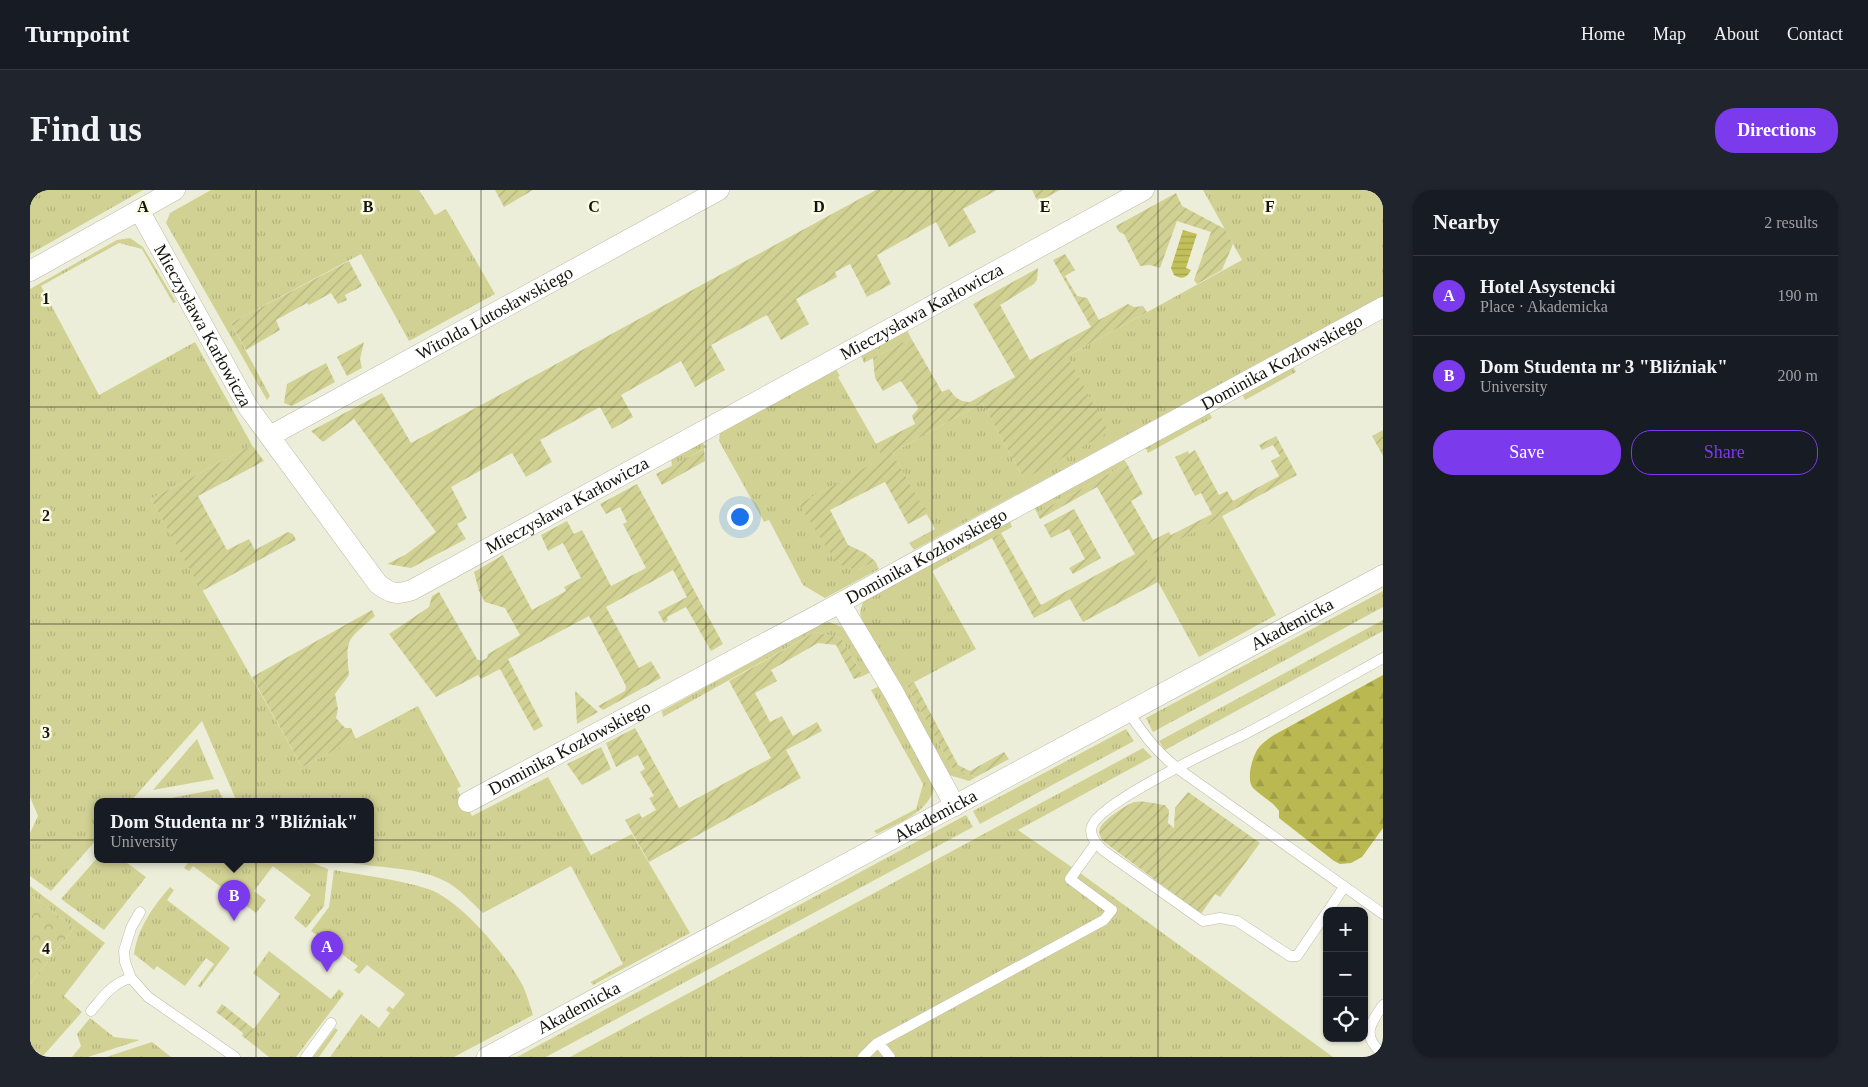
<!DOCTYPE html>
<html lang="en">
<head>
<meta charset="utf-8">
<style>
	:root { --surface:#171b24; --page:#20242c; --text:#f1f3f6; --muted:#9ea1a6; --line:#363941; --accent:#7c3aed }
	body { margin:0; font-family:Georgia,serif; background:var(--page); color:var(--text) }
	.controls { position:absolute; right:15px; bottom:15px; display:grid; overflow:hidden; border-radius:10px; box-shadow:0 1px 4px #0004 }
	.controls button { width:45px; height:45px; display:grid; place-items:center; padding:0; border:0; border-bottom:1px solid var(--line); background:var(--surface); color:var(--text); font:25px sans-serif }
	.you { position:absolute; left:709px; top:326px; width:18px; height:18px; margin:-12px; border:4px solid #fff; border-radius:50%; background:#1a73e8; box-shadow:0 0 0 8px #1a73e833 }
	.badge { display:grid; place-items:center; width:32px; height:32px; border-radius:50%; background:var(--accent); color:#fff; font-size:16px; font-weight:700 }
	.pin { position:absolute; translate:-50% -41px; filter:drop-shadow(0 1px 2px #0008) }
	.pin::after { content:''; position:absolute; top:26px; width:18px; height:15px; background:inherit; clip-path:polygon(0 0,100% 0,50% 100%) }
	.popup { position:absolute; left:64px; top:608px; width:280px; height:65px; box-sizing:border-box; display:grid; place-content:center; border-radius:10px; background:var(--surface); filter:drop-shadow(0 1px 4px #0005); font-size:16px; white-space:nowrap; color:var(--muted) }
	.popup b { font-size:19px; color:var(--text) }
	.popup::after { content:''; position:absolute; left:50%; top:100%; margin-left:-10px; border:10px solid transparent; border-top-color:var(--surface) }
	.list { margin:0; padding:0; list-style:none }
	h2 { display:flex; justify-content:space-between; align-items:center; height:65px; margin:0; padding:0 20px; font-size:21px }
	h2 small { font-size:16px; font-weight:400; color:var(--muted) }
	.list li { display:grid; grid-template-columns:32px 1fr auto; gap:15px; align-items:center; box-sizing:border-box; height:80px; padding:0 20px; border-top:1px solid var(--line) }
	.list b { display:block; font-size:19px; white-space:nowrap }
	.list p { margin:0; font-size:16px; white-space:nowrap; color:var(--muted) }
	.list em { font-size:16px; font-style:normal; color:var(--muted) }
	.actions { display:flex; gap:10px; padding:15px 20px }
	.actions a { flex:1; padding:11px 0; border:1px solid var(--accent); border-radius:20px; text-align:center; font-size:18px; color:var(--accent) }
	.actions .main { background:var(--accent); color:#fff }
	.icon { flex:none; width:28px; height:28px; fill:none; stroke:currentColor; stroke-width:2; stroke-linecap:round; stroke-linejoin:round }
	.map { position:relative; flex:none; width:1353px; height:867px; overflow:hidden; border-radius:20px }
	header { display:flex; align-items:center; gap:30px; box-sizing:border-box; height:70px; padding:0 25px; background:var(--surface); border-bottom:1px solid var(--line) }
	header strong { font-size:24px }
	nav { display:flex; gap:28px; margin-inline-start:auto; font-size:18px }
	.intro { display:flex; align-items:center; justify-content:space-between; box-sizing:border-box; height:120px; padding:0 30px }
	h1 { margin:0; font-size:35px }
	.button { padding:12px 22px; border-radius:20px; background:var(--accent); color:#fff; font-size:18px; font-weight:700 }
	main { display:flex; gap:30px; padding:0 30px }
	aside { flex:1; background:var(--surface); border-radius:20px; box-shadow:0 1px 4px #0004 }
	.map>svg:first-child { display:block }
	.grass { fill:url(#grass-tufts) }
	.forest { fill:url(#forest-firs) }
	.park { fill:url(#park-crowns) }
	.garden { fill:url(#garden-furrows) }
	.water { fill:url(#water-rules) }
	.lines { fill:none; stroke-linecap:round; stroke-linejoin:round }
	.service-casing { stroke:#bbbba8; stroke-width:11 }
	.minor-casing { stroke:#bbbba8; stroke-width:21 }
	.service { stroke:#fff; stroke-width:10 }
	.minor { stroke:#fff; stroke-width:20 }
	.grid { fill:none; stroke:#14140d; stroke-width:1; stroke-opacity:0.55 }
	.labels { text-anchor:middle; stroke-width:5; stroke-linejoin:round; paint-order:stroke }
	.street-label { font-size:18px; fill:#14140d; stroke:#fbfbe6 }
	.grid-label { font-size:16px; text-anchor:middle; font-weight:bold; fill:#14140d; stroke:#fbfbe6; stroke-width:5; stroke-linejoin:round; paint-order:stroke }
</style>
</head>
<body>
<header>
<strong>Turnpoint</strong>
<nav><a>Home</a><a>Map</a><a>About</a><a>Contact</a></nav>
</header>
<div class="intro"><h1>Find us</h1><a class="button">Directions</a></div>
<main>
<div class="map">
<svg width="1353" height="867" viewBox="0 0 1353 867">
	<defs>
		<pattern id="grass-tufts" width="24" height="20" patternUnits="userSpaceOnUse" patternTransform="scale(1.25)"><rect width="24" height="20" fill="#d2d194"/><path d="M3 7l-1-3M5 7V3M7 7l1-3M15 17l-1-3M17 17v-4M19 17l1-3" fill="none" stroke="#b3b37e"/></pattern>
		<pattern id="forest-firs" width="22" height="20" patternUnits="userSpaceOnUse" patternTransform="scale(1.25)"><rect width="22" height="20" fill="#bab851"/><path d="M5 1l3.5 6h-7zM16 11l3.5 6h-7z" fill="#9f9d45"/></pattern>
		<pattern id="park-crowns" width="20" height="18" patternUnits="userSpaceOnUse" patternTransform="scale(1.25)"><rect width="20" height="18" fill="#d2d194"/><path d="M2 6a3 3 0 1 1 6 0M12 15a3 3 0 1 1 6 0" fill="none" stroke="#b3b37e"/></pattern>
		<pattern id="garden-furrows" width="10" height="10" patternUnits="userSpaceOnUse" patternTransform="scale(1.25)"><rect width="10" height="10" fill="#d2d194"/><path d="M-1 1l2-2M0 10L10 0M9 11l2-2" fill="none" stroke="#b3b37e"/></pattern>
		<pattern id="water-rules" width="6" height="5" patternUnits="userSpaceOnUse" patternTransform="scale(1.25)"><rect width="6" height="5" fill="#c2c059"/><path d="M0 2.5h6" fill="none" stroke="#a6a44c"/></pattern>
	</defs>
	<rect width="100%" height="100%" fill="#edeed9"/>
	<path class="grass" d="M0,0H113L0,64Z
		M181,0H389L405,25L416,19L465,104L379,151L331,64L201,133L240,206L237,210L136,33L140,23Z
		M1173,0H1353V106L884,360L879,353L905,339L862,263L952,213L994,289L1037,166L1212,70Z
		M100,48L113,57L146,112L143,113L112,59L89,53L11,96L69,205L165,152L222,255L121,309L272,577L388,516L431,596L427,599L442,626L518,587L561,665L602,644L660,743L563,795L561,792L593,774L541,676L453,723C441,712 429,698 415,691C383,675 341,679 308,670H340V612H207L172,531L100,612H68V648L21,701L0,686V643L8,626L0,607V99L87,50Z
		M877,140L881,148L834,173L831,165Z
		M1262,174L1266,182L1215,210L1211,202Z
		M806,179L810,186L808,187L854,268L769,314L828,380L845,371L849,379L795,408L773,395L739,330L734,332L689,251L690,242Z
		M1178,220L1182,228L1118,263L1114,255Z
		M671,252L677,257L642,276L641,268Z
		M1092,267L1097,274L1007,323L1003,315Z
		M1192,326L1246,425L1169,467L1115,368Z
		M979,329L982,337L902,381L946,459L877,496L923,579L946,587L939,591L919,585L832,432L830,423L833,411Z
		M1353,401V417L1123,542L1116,528Z
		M1353,430V441L1135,560L1129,551Z
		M799,432L812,437L841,482L833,486L811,448L785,442L633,527L632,521L791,434Z
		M850,496L904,595C902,622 867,633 847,644L844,641L886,619L893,594L841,500Z
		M1096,539L1104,551L950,634L943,621Z
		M167,549L184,589L123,600Z
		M1113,558L1122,567L988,640L1046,680L1303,867H540Z
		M188,599L195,612H120Z
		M936,625L943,637L516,867H487Z
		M68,667V670H99L97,673L116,687L74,740L31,709Z
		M160,670H275L298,679L294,716L276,738L264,728L281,705L243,676L224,701L236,710L226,723L163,676L159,681L154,678Z
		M304,680C335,686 368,689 398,699C430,709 478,767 493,796C497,805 500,816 503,825L424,867H300L331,824L349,838L360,823L356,820L359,816L363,819L375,804L337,775L329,784L324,780L328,776L281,741L299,717Z
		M0,696L75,753L34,806L52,822L13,866L0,856V794L44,738L0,704Z
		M140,697L144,700L137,710L200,758L170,798L168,796L184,774L176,768L155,796L127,776L124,780L104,764C108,737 123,717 140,697Z
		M239,761L301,809L309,799L314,804L266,867H239L216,849L250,804L223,783Z
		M60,828L84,847L110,850L58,867H42L51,856L47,844Z
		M305,838L308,840L289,867H283Z
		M122,852L141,867H76Z"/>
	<path class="forest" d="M1353,485V638L1332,667L1321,673L1310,674L1304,671L1249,628V621C1242,611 1231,606 1223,598C1216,589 1222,569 1227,560C1231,554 1238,549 1244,545Z"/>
	<path class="park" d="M0,704L44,738L0,794Z"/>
	<path class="garden" d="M465,0H503L474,17Z
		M846,0H967L933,19L946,42L919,57L906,32L847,65L861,94L837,107L820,74L805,82L807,87L766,109L779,134L751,150L737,125L681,155L695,180L665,197L651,171L591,205L603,227L582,239L570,217L510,250L522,272L496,287L482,263L421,297L437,328L427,334L436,349L381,378L357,374L375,365L406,342L324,229L293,252L281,241L352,203L381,253Z
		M1002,0H1030L1008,12Z
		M1146,3L1152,16L1195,39L1203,54L1192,80L1167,94L1164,90L1181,42L1147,31L1130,78L1120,75L1110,76L1094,44L1089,42L1086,36Z
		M1035,64L1045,80L1035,86L1047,106L1057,108L1069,130L1098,114L1104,117L1113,116L1117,122L1037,166L1079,242L994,289L952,213L862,263L897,324L878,334L855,292L800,320L818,355L835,363L845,371L828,380L807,374L769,314L853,268L846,254L885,234L882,226L888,219L887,215L871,191L853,201L845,188L843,168L881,148L912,202L919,199C925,207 929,212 940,212L985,187L943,114L1008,78L1007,90L1004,94L970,115L1000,170L1061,137L1023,70Z
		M319,71L332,96L315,105L317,110L308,114L301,103L279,115L277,113L246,130L250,140L216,160L201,133Z
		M334,152L330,169L332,178L317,186L307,167Z
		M296,173L305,192L262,216L254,213L257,194Z
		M1353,240V266L1342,246Z
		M1246,246L1267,285L1116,368L1128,392L1053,432L1040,409L1004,428L962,348L971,343L1011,415L1105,364L1067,297L1010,329L1007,323L1097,274L1113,304L1101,311L1123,350L1139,342L1141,345L1182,324L1171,303L1165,306L1145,267L1158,261L1159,264L1165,260L1189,305L1197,301L1203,311L1249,286L1241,271L1250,266L1243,255L1232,260L1229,255Z
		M222,255L234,271L168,306L197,360L219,349L225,360L258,342L263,344L266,350L172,401L121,309Z
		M674,259L675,271L632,295L626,284Z
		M607,294L693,454L681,461L656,417L637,427L638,430L634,433L628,422L657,407L643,380L576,417L609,478L621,471L631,488L573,520L568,516L595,501L596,496L559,426L478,469L513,536L504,541L470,479L451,489L448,485L406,507L359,444L399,417L402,406L409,402L447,469L451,471L457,468L458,464L490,445L475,418L455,412L449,401L444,382L473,365L502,420L536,401L534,397L551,388L533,353L518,361L511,345L537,331L544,344L552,340L581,396L616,378L593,334L597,332L590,317L576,324L570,314Z
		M1044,319L1071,368L1043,384L1039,378L1055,369L1039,339L1021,348L1014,335Z
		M342,420L345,426C318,450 315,447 319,485L305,504L308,519L306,528L315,538H321L326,549L272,577L222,487Z
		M785,442L811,448L833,486L824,489L806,455L788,453L741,480L747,491L725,503L740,532L752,526L763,546L787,532L792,541L756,560L771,588L619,672L595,630L609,623L612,628L626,620L619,608L624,606L610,582L615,579L608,565L586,577L576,553L605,538L649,618L741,568L699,491Z
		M884,492L928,575L940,581L974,562L979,569L946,587L923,579L877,496Z
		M545,501L568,522L547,534Z
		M571,557L581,579L552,595L537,574Z
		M1158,602L1230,653L1190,707L1185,704L1171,724L1077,654C1073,651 1067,645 1070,638C1073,630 1096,615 1104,612C1113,610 1126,614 1135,615L1139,620L1138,633L1144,638L1145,618Z
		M192,814L224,839L216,849L212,846L213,843L186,822Z"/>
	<path class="water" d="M1153,40L1167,44L1156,78L1161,80C1157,88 1152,90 1144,85L1141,78Z"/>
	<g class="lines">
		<defs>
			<path id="service" d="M1099,523C1115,546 1125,560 1147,578L1353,724
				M1298,721L1314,697
				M110,722L101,738L94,761L95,772L101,788L118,807L205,867
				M1297,722L1267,766H1260L1207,731L1190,728L1173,731L1074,661C1067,655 1058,646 1062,636C1071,611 1189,557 1217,543C1263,519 1308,493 1353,468
				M1353,815C1340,834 1331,846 1353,864
				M61,821C73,807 82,793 101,788
				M846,854L851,856L860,867
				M276,867L301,833
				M833,867L846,854L1074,730L1082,720L1040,689L1066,653"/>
			<g id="minor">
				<path id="s1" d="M109,20L218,217L348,394C361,404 367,405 382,400L1114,0"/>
				<path d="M0,81L145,0"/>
				<path id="s2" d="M240,246L689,0"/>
				<path d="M810,413L864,503L925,616"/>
				<path id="s3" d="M438,612L810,413L1353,117"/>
				<path id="s4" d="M457,867L1353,385"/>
			</g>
		</defs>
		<use href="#service" class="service-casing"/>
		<use href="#minor" class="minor-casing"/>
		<use href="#service" class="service"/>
		<use href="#minor" class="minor"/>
	</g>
	<path class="grid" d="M226,0V867M451,0V867M676,0V867M902,0V867M1128,0V867M0,217H1353M0,434H1353M0,650H1353"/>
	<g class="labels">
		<g class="street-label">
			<text dy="6" stroke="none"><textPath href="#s1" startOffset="1062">Mieczysława Karłowicza</textPath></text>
			<text dy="6" stroke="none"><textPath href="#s2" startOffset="256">Witolda Lutosławskiego</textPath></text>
			<text dy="6" stroke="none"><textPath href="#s1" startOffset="132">Mieczysława Karłowicza</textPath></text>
			<text dy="6" stroke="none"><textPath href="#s3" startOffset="925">Dominika Kozłowskiego</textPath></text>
			<text dy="6" stroke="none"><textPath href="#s1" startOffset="658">Mieczysława Karłowicza</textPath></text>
			<text dy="6" stroke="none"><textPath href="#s3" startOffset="520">Dominika Kozłowskiego</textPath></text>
			<text dy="6" stroke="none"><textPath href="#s4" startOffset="914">Akademicka</textPath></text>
			<text dy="6" stroke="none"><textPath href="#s3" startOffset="115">Dominika Kozłowskiego</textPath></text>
			<text dy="6" stroke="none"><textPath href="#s4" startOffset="509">Akademicka</textPath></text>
			<text dy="6" stroke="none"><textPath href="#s4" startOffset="104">Akademicka</textPath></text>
		</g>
	</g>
	<g class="grid-label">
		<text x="113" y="22">A</text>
		<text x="338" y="22">B</text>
		<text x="564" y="22">C</text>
		<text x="789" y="22">D</text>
		<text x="1015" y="22">E</text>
		<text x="1240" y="22">F</text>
		<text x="16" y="114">1</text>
		<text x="16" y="331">2</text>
		<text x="16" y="548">3</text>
		<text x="16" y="764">4</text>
	</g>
</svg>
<div class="controls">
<button>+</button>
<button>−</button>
<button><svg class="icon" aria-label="locate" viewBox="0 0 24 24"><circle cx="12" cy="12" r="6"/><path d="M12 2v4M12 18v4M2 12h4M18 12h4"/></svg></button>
</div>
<div class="you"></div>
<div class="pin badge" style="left:297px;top:782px">A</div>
<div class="pin badge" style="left:204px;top:731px">B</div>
<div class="popup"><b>Dom Studenta nr 3 &quot;Bliźniak&quot;</b>University</div>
</div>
<aside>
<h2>Nearby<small>2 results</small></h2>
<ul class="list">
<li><span class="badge">A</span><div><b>Hotel Asystencki</b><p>Place · Akademicka</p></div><em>190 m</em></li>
<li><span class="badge">B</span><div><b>Dom Studenta nr 3 &quot;Bliźniak&quot;</b><p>University</p></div><em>200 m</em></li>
</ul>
<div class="actions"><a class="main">Save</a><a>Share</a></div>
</aside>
</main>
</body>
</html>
